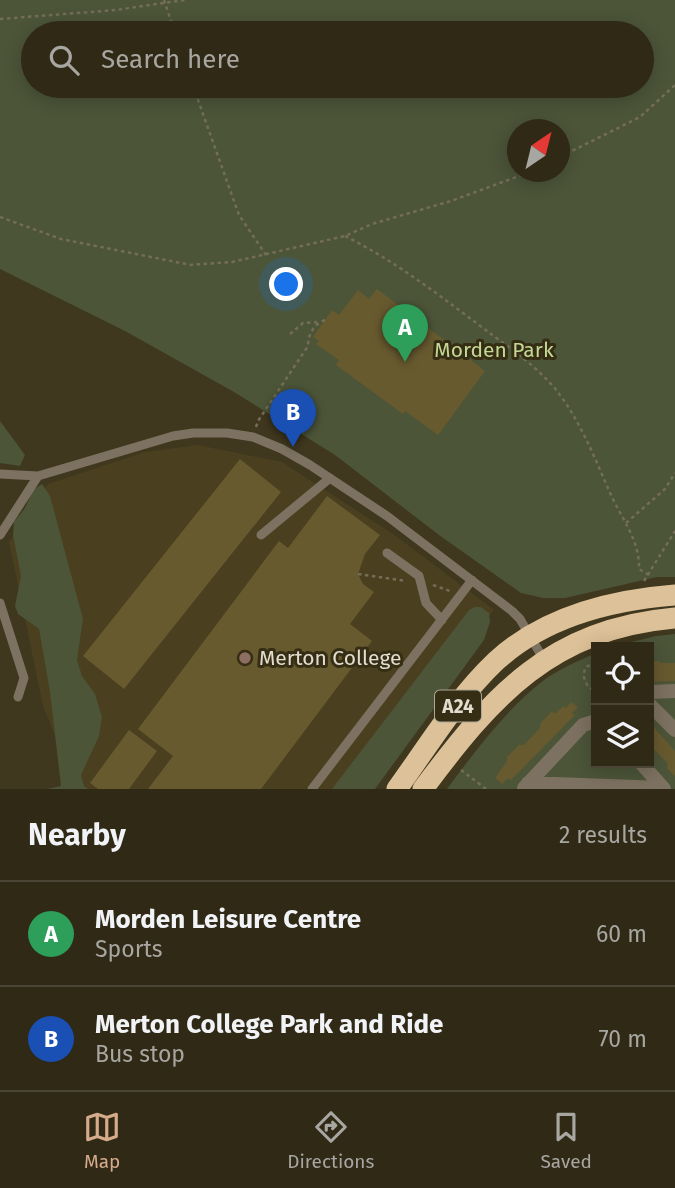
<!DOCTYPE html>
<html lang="en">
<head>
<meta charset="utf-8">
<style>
	:root { --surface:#2f2916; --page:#37311f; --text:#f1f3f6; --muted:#a7a6a1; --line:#4a4535; --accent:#d6ab8b }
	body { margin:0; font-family:"Fira Sans",sans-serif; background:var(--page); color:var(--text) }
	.controls { position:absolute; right:21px; bottom:21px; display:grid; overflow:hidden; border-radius:0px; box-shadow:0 4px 18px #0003 }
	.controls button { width:63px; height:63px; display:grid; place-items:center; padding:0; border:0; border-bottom:2px solid var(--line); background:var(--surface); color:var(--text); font:35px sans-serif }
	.compass { position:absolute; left:507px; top:119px; width:63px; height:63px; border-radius:50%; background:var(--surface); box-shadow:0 4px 18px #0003; rotate:35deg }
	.you { position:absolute; left:287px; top:285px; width:24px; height:24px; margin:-18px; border:5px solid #fff; border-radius:50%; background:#1a73e8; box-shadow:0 0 0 10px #1a73e833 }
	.badge { display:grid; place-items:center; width:46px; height:46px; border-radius:50%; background:var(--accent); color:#fff; font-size:23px; font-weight:700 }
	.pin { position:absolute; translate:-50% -58px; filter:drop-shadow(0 2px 4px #0008) }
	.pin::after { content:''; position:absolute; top:37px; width:24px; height:21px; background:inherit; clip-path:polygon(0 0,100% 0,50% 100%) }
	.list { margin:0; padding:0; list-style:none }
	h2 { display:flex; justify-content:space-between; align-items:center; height:91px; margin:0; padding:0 28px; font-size:30px }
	h2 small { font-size:23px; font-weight:400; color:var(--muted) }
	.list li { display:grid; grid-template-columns:46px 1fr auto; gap:21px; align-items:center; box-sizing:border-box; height:105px; padding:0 28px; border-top:2px solid var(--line) }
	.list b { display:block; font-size:26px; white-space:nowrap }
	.list p { margin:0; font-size:23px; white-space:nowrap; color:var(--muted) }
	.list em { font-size:23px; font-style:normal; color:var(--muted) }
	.icon { flex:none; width:38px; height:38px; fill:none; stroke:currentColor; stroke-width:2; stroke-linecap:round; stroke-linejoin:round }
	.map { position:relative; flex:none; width:675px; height:789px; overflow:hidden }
	.search { position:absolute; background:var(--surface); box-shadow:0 4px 18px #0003; left:21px; right:21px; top:21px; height:77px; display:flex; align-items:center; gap:18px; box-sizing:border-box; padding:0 24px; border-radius:38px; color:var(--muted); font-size:26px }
	.sheet { height:301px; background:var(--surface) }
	nav { display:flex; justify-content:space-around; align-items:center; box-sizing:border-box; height:98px; border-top:2px solid var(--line); background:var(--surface); font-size:19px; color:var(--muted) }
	nav a { display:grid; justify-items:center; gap:4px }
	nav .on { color:var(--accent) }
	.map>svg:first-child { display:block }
	.built { fill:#4a3f1f }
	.green { fill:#4c5538; fill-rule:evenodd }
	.building { fill:#685a2f }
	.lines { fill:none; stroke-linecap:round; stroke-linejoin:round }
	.path { stroke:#746d57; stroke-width:2.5; stroke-dasharray:3.5 3.5; stroke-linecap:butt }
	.lane { stroke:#7d7261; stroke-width:9 }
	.street { stroke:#7d7261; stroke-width:14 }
	.highway { stroke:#ddc198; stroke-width:21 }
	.education-dot { fill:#8d6e63; stroke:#352d14; stroke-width:2.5 }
	.labels { text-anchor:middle; stroke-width:6; stroke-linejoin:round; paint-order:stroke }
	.shield { fill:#352d14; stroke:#aea896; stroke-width:2 }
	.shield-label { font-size:19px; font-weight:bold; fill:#e2ddce }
	.park-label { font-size:21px; fill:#c3d894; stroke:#352d14 }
	.poi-label { font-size:21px; fill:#e2ddce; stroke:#352d14; text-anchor:start }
</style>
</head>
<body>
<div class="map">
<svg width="675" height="789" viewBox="0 0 675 789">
	<rect width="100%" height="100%" fill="#3f371e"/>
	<path class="built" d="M198,445L282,462L396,536L494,610L358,789H77L43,706L9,542L48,484L145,452Z"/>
	<path class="green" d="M0,0H675V577H657L565,598H543L521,593L439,535L335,455L234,392L125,331L0,269ZM33,33H642V86H33ZM518,130H560V172H518Z
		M0,421L25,455L20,466L0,463Z
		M42,484L50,496L83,619L77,660L82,676L95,694L102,717L99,736L81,775L84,786L88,789H47L61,786L50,692L39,629L18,614L15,606L21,576L13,535L14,522L25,508L33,490Z
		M475,607H481L489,613L490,622L484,640L375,789H332L469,610Z
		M675,634V789H447C472,755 506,710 539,684C556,670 576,662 596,653V763H649V647H611L656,636Z"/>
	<path class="building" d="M377,289L485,371L438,435L405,411L403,414L336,365L339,360L316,344L319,341L313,337L332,310L339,315L358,290L369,299Z
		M240,459L281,492L124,689L83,656Z
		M327,496L380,535L365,554L358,574L363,584L374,592L350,624L372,641L261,789H148L173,756L138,729L279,541L288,548Z
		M659,661L660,663H675V681L649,682V662Z
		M571,702L578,707L572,713L575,715L511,780L508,778L502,784L495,778L507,761V757L519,745H524L540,728V724L551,712L556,713L563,706L566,708Z
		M649,722L675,751V776L667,768L668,764L649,744Z
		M129,730L157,751L129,789H98L90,783Z"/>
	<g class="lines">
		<path class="path" d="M164,0L175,33
			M0,19L116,10L185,0
			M193,86L239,215L266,255
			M560,157L640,117L675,85
			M0,217L61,239L191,265L232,262L345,236L372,224L451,201L530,172
			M345,236C395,261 439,295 483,328C508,347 537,366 557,391C581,422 595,459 611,495C622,519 640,541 639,569L649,575
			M290,334L303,323L317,322
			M256,427L258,421L308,346C308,334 314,324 325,320
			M626,523L665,489L675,473
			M358,574L406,581
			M644,581L675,531
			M433,585L450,591
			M596,662L586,667L583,675L588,687L596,691
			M461,770L486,789"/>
		<path class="lane" d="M0,474L38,476L173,436L193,433H227L253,437L282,449L310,465L387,516L512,611L520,619L544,660
			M0,535L38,476
			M261,535L330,478
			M387,553L419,576L426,603L442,620
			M0,603L24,678L18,697
			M312,789L472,580"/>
		<path class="street" d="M649,692L675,691
			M649,704L675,730
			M641,763L664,789
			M528,783L662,788
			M524,788L583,725L596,721"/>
		<path class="highway" d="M397,789C428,746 457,698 496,661C544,617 611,600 675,595
			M423,789C493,695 551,629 675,618"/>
	</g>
	<circle class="education-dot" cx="245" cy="658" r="7"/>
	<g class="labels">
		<rect class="shield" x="435" y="690.5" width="46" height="31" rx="5"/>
		<g class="shield-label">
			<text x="458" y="713">A24</text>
		</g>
		<g class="park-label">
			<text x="494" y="357">Morden Park</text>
		</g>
		<g class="poi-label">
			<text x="259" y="665">Merton College</text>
		</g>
	</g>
</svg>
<div class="controls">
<button><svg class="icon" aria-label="locate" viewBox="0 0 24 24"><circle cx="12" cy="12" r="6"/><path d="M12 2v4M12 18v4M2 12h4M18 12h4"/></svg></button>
<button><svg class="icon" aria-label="layers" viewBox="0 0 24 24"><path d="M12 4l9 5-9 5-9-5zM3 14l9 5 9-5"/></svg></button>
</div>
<svg class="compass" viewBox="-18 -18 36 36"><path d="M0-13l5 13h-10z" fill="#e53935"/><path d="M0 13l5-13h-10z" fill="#a7a6a1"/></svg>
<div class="you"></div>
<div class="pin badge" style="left:405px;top:362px;background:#2e9e5b">A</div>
<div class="pin badge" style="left:293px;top:447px;background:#1a4fb4">B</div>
<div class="search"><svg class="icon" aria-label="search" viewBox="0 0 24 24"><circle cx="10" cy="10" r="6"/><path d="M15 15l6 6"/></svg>Search here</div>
</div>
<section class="sheet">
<h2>Nearby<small>2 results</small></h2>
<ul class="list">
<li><span class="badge" style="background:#2e9e5b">A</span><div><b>Morden Leisure Centre</b><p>Sports</p></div><em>60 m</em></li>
<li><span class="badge" style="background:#1a4fb4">B</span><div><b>Merton College Park and Ride</b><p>Bus stop</p></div><em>70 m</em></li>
</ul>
</section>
<nav>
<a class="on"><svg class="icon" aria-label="map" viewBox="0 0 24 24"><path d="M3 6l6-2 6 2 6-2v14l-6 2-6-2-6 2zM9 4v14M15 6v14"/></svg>Map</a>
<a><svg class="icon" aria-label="directions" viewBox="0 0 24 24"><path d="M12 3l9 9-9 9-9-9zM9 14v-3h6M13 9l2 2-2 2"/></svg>Directions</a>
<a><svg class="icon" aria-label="saved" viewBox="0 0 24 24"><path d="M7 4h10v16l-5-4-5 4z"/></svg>Saved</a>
</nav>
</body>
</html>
